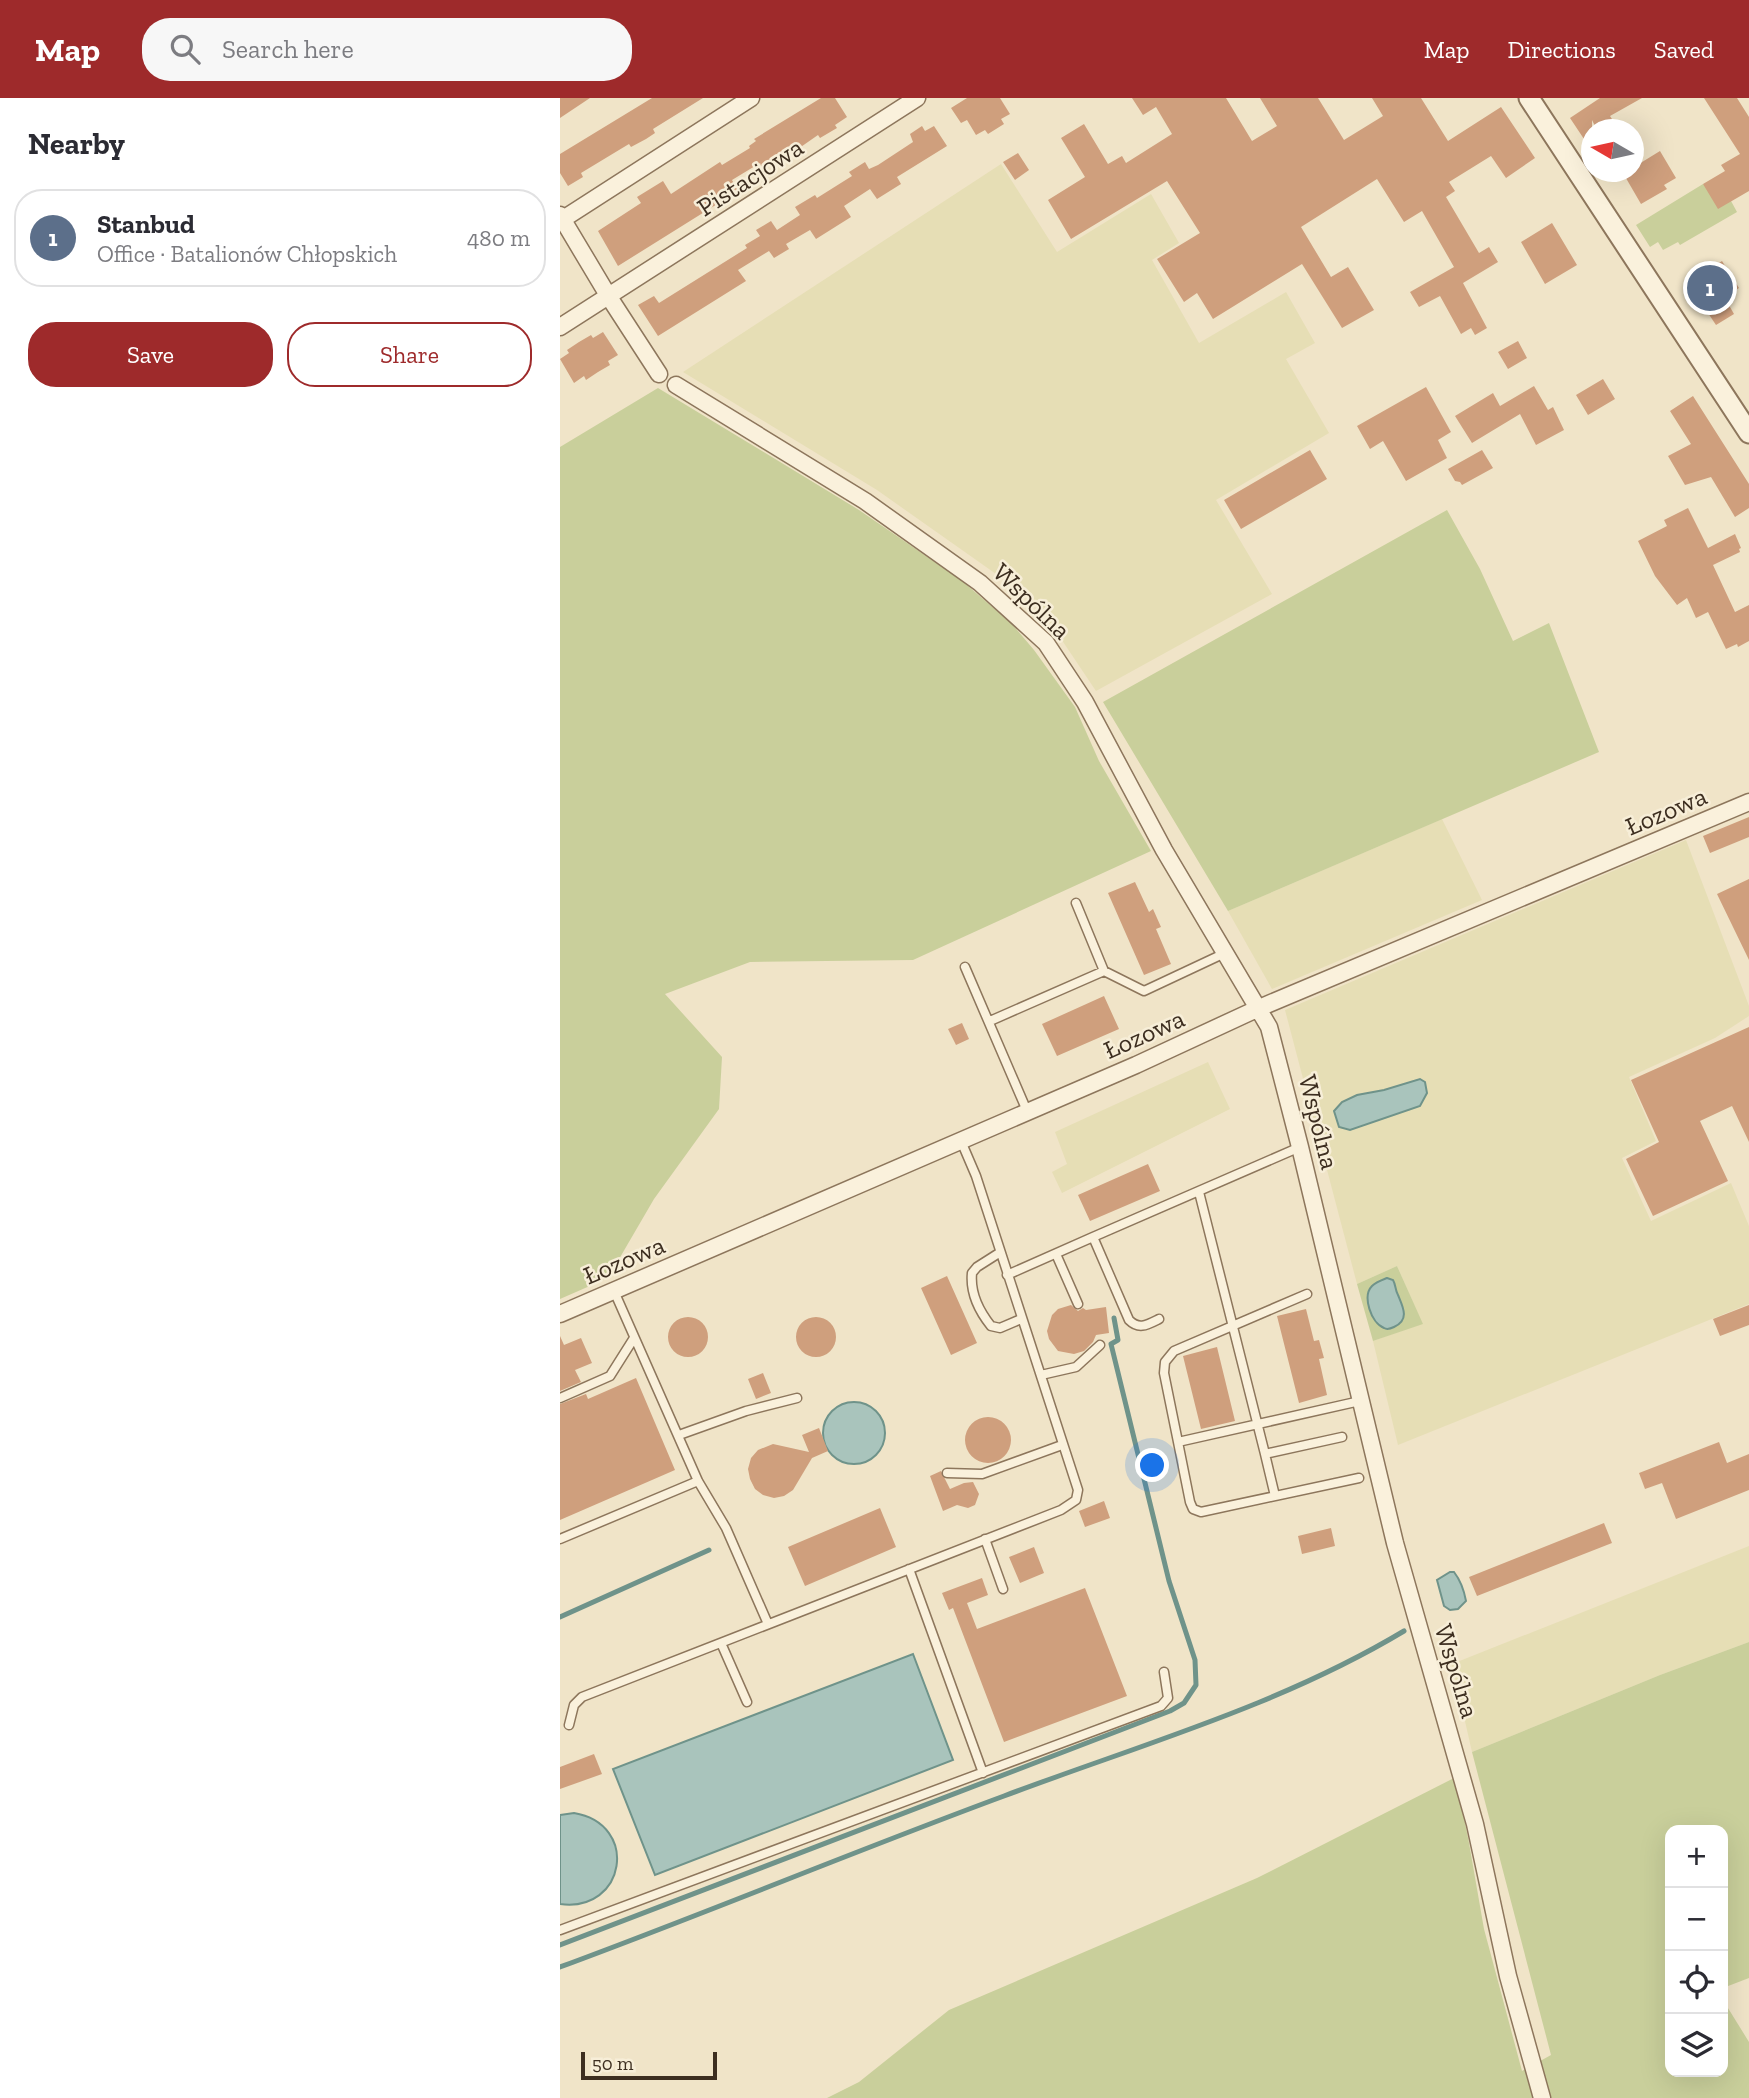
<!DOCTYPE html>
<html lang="en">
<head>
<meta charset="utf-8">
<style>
	:root { --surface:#fff; --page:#f7f7f7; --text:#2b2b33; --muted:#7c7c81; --line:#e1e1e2; --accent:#9e2a2b }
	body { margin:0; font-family:"Zilla Slab",serif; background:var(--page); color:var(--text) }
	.controls { position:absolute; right:21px; bottom:21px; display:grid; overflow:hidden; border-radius:14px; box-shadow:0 7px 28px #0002 }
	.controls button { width:63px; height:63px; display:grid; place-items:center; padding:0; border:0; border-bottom:2px solid var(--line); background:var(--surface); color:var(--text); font:35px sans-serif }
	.compass { position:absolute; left:1021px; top:21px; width:63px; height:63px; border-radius:50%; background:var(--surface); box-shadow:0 7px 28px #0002; rotate:279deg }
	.scale { position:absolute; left:21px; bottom:18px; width:136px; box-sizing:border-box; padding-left:7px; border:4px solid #3d2e20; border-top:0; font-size:19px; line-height:24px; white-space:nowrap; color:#3d2e20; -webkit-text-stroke:5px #f7eed8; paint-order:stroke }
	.you { position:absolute; left:593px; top:1368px; width:24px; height:24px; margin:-18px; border:5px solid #fff; border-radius:50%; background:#1a73e8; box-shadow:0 0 0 10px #1a73e833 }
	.badge { display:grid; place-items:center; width:46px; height:46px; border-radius:50%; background:var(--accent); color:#fff; font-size:23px; font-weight:700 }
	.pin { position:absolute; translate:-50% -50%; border:4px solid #fff; box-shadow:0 2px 7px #0006 }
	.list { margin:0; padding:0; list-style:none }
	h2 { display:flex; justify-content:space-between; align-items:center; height:91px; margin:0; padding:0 28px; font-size:30px }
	h2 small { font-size:23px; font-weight:400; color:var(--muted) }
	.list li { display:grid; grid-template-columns:46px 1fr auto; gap:21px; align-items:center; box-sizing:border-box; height:98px; margin:0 14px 14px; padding:0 14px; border:2px solid var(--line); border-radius:28px }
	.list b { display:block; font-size:26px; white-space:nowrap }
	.list p { margin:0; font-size:23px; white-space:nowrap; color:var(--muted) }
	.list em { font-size:23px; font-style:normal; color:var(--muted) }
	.actions { display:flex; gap:14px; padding:21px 28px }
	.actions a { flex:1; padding:16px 0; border:2px solid var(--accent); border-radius:28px; text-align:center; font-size:24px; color:var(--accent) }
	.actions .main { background:var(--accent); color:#fff }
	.icon { flex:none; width:38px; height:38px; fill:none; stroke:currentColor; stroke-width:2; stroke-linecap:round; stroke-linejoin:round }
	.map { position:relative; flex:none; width:1189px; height:2000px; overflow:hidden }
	header { display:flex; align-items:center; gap:42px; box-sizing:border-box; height:98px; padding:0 35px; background:var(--accent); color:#fff }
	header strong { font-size:33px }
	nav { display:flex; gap:38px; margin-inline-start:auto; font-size:24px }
	.search { width:490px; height:63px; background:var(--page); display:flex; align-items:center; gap:18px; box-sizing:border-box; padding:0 24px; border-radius:28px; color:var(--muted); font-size:26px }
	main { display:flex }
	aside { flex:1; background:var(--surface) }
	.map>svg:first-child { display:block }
	.farmland { fill:#e6deb5 }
	.green { fill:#c9cf9b }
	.water { fill:#a9c4bc; stroke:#6f938a; stroke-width:2 }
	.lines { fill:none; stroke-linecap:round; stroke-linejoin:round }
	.stream { stroke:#6f938a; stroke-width:5 }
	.building { fill:#cf9f7d }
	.service-casing { stroke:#8d765c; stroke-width:11 }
	.minor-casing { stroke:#8d765c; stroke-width:19 }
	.tertiary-casing { stroke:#8d765c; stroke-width:23 }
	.service { stroke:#faf1dc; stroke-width:8 }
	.minor { stroke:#faf1dc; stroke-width:16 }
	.tertiary { stroke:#faf1dc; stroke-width:19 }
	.labels { text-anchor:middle; stroke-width:5; stroke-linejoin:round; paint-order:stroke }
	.street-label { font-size:26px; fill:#3d2e20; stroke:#f7eed8 }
</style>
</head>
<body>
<header>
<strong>Map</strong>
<div class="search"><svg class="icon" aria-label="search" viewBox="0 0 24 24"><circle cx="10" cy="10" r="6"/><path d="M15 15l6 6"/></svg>Search here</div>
<nav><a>Map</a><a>Directions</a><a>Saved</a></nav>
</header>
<main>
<aside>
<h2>Nearby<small></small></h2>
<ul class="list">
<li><span class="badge" style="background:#5c6f8a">1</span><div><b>Stanbud</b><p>Office · Batalionów Chłopskich</p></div><em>480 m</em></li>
</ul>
<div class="actions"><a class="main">Save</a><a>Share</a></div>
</aside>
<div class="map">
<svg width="1189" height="2000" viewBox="0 0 1189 2000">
	<rect width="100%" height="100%" fill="#f0e4c8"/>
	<path class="farmland" d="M441,66L497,154L591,96L619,145L592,162L639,245L726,194L755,245L726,261L769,335L656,402L712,496L536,593L477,505L317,392L123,274Z
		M882,721L922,802L712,891L668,813Z
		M1126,742L1189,908V918L1155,940L1069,979L1096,1043L1062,1060L1091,1123L1171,1085L1189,1128V1206L838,1347L813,1243L862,1225L837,1168L797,1186L725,912Z
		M648,964L670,1011L502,1095L492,1074L507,1066L495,1034Z
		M1189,1448V1544L1100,1577L912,1654L892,1566Z"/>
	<path class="green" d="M1143,86L1171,103L1177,114L1120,147L1118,144L1103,152L1098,144L1090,149L1076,127Z
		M98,290L299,412L401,482L451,525L474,552L515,609L539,663L591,753L353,862L190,864L105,896L162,959L159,1011L94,1101L48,1180L0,1201V349Z
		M887,412L920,471L953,543L989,525L1039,654L668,813L543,604Z
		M837,1168L863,1226L813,1243L797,1186Z
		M1189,1544V1880L1163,1890V1732H1110V1974H1163V1902L1189,1944V2000H267L299,1984L389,1912L697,1780L896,1679L909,1745L924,1831L962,1973L991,1957L912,1654L1100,1577Z"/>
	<path class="water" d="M860,981L865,984L867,995L860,1008L790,1032L779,1029L774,1013L782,1004L797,997L824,992Z
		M827,1180L833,1182C836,1187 835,1192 838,1197C843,1209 850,1222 834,1229C830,1231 827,1232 824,1230C811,1225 802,1198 812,1188C816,1184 822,1182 827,1180Z
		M263 1335a31 31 0 1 1 62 0a31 31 0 1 1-62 0Z
		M890,1474H894C901,1483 904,1492 906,1503L898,1511L890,1512L884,1508L877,1482Z
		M353,1556L393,1662L95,1777L53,1671Z
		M14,1715C80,1726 66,1815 0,1806V1717Z"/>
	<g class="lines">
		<path class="stream" d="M0,1519L149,1452
			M0,1847L610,1613L624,1605L636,1587L635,1562L609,1483L551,1246L558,1242L554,1220
			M0,1869C149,1814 295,1753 444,1698C579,1647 719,1608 844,1533"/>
	</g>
	<path class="building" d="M0,0H30L0,20Z
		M92,0H143L93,31L95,35L86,41L71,49L69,46L59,52L21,75L23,79L8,88L0,75V56Z
		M261,0H275L287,19L275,27L277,30L260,40L258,37L212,69L209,65L202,70L200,65L172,82L178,93L58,168L38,133L81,105L77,99L103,83L111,96L160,64L162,67L190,50L189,48L196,43L194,41Z
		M407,0H440L450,16L441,21L444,26L428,36L425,32L416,37L407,22L401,25L391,10Z
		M572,0H666L692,43L717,28L700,0H758L784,42L823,18L812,0H861L888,43L941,9L975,60L946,80L931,58L889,84L895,93L886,99L919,155L929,149L938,164L903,185L927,230L915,237L911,230L901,236L880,198L859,209L850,194L894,169L862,113L844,124L817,81L741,129L771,179L788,169L814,212L782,230L742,166L653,221L637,195L624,204L597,161L640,135L607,83L511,141L488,102L525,79L501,40L524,26L548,66L562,58L566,65L612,36L596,9L583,17Z
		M1040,0H1082L1050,18L1059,32H1037L1032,22V53L1010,20Z
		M1144,0H1177L1189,19V93L1158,111L1143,86L1165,73L1161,67L1180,56Z
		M362,28L365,33L374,28L387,48L337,79L341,86L317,101L310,91L284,108L291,119L256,141L250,132L226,146L229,151L214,160L209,153L178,172L186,183L98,238L78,207L94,198L99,205L187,150L185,147L200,138L196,132L211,123L217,132L240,117L235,109L255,97L257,100L292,78L289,74L305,64L309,71L318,67L353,44L350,36Z
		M1100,53L1116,80L1104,87L1107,91L1081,106L1063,75L1074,74V69Z
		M458,55L469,72L455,82L443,64Z
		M992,125L1017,167L985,186L961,144Z
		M1162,163L1179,190L1168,197L1170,199L1166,202L1174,216L1156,227L1128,185Z
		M43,234L58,257L48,263L50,267L38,274L26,282L24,278L14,285L0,261L9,255L7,252L19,244L31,237L33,240Z
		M958,243L967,260L948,271L938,254Z
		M1043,281L1055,301L1028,317L1016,297Z
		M974,288L988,312L993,309L1004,332L976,347L960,316L912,345L895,318L933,295L940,308Z
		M866,289L891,334L878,342L887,360L846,383L823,343L810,351L797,328Z
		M1133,298L1189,386V410L1175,419L1151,379L1125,387L1108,358L1131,346L1110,313Z
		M750,352L767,381L681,431L664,402Z
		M922,352L933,370L902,387L900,384L895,383L888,371Z
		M1128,410L1148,450L1175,436L1181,450L1179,451L1180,454L1153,467L1175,514L1189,507V543L1178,549L1177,546L1166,551L1148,514L1136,520L1127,500L1117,507L1095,478L1078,443L1107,428L1104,422Z
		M1189,719V739L1150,755L1143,738Z
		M1189,781V862L1157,796Z
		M575,784L589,814L593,811L601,829L596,831L611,866L584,877L548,795Z
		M544,898L559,931L497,958L482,926Z
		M402,925L409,941L396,947L388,931Z
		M1189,929V1044L1172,1008L1140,1023L1168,1083L1093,1118L1066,1061L1099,1044L1071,982Z
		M588,1066L600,1093L530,1123L518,1097Z
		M387,1178L417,1245L391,1257L361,1190Z
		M511,1207L518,1213L523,1210L526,1212L546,1209L549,1235L536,1237L533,1244L524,1253L514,1256L498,1253L489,1241L487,1233L492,1217L498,1211Z
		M1189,1207V1227L1160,1238L1153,1221Z
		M746,1211L754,1243L759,1242L764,1260L759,1261L767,1297L739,1305L717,1218Z
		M236 1239a20 20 0 1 1 40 0a20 20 0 1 1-40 0Z
		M108 1239a20 20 0 1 1 40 0a20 20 0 1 1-40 0Z
		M0,1238L4,1247L21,1240L32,1265L15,1272L21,1284L0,1293Z
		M657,1249L675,1323L641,1331L623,1258Z
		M203,1275L211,1295L196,1301L188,1281Z
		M76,1280L115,1372L0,1422V1306L26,1296L28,1301Z
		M405 1342a23 23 0 1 1 46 0a23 23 0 1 1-46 0Z
		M259,1330L268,1353L252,1360L233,1392L224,1398L214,1400L203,1397L195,1391L190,1381L188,1371L191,1360L198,1352L213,1346L249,1354L242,1337Z
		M1159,1344L1167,1365L1189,1356V1392L1116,1421L1102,1385L1085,1391L1079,1375Z
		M381,1373L390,1391L404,1385L413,1384L419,1396L415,1407L408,1410L397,1407L383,1413L370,1378Z
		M544,1403L550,1420L525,1429L519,1413Z
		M320,1410L336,1449L245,1488L228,1449Z
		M1044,1425L1052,1445L917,1498L909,1479Z
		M771,1430L775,1448L742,1456L738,1438Z
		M474,1449L484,1475L460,1485L449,1459Z
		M422,1480L428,1497L407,1505L417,1531L525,1490L567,1598L444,1644L393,1510L389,1512L382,1495Z
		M34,1656L42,1676L0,1691V1669Z"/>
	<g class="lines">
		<defs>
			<path id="service" d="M516,805L544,873
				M405,869L467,1013
				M430,923L544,873L584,893L665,855
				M639,1094L705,1356L782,1339
				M439,1155L417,1169L412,1175C410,1195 419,1213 431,1228L440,1230L461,1221
				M496,1156L518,1206
				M447,1177L533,1139
				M54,1193L138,1383L166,1430L208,1526
				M599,1221C587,1227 579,1232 569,1222L533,1139L740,1049
				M481,1277L516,1269L540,1247
				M0,1300L50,1278L74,1240
				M119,1337L186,1313L237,1300
				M618,1344L604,1275L605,1264L614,1253L747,1196
				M705,1356L715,1398
				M387,1375L422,1376L502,1347
				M799,1380L641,1414L633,1411L630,1404L618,1344L800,1303
				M0,1441L138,1383
				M425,1441L443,1491
				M349,1471L423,1675
				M161,1545L187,1604
				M9,1627L14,1607L22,1599L501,1412L516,1402L518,1392L416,1078L401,1043
				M0,1832L601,1608L608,1600L604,1574"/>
			<path id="minor" d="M0,117L49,199L99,276
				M3,121L191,0
				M0,229L357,0
				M116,287L305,403L420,485L486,545L525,604L604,752L709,929L740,1049L835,1445L915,1726L948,1878L982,2000
				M0,1216L576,967L699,910L1189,704"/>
			<path id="tertiary" d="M969,0L1189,335"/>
		</defs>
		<use href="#service" class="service-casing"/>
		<use href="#minor" class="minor-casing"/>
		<use href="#tertiary" class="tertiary-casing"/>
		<use href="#service" class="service"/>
		<use href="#minor" class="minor"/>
		<use href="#tertiary" class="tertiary"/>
	</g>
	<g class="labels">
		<g class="street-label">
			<text transform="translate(190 79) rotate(-33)" y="9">Pistacjowa</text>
			<text transform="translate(472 503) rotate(44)" y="9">Wspólna</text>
			<text transform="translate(1106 713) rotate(-23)" y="9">Łozowa</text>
			<text transform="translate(584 936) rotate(-24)" y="9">Łozowa</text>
			<text transform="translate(759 1024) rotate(76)" y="9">Wspólna</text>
			<text transform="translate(64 1162) rotate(-23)" y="9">Łozowa</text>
			<text transform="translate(897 1573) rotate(73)" y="9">Wspólna</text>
		</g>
	</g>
</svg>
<div class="controls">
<button>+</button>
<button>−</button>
<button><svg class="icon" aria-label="locate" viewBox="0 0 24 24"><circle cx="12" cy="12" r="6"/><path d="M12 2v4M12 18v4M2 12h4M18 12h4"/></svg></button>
<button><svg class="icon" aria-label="layers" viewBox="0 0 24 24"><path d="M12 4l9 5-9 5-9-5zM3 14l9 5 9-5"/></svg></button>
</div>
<svg class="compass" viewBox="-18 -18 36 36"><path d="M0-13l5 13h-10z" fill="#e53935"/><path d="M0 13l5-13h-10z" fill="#7c7c81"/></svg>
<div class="scale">50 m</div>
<div class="you"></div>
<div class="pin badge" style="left:1150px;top:190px;background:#5c6f8a">1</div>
</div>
</main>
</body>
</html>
